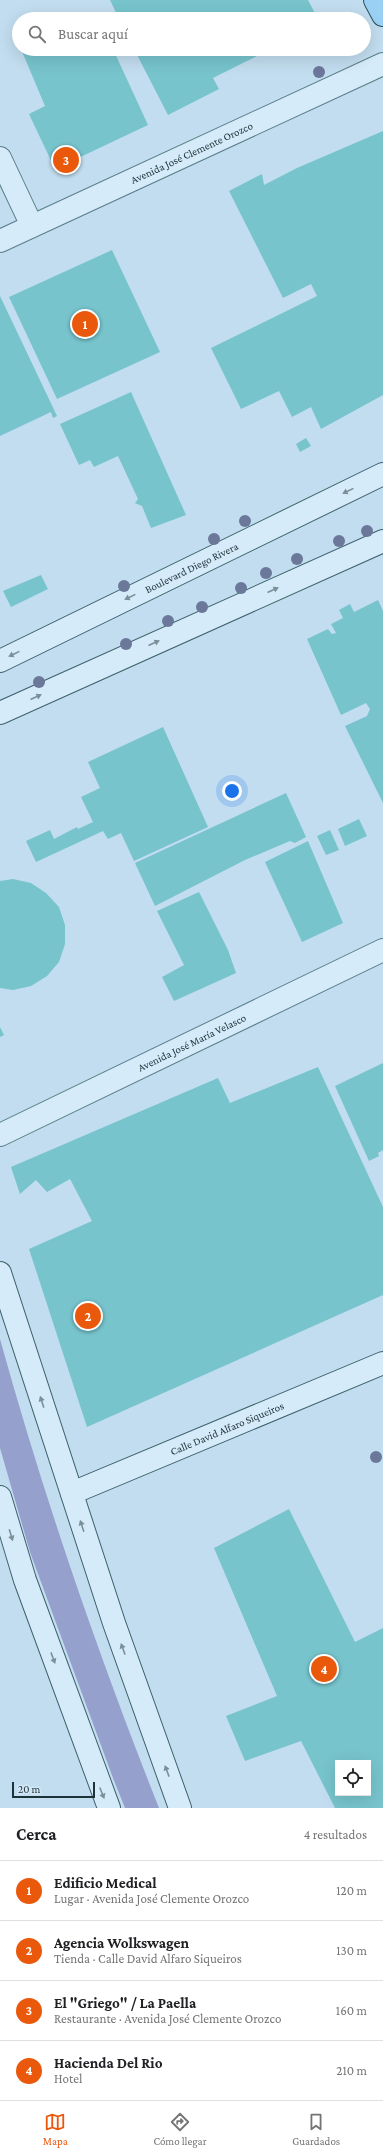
<!DOCTYPE html>
<html lang="es">
<head>
<meta charset="utf-8">
<style>
	:root { --surface:#fff; --page:#f2f2f2; --text:#202124; --muted:#757577; --line:#e0e0e0; --accent:#ea580c }
	body { margin:0; font-family:"Crimson Pro",serif; background:var(--page); color:var(--text) }
	.controls { position:absolute; right:12px; bottom:12px; display:grid; overflow:hidden; border-radius:0px; box-shadow:0 4px 16px #0002 }
	.controls button { width:36px; height:36px; display:grid; place-items:center; padding:0; border:0; border-bottom:1px solid var(--line); background:var(--surface); color:var(--text); font:20px sans-serif }
	.scale { position:absolute; left:12px; bottom:10px; width:83px; box-sizing:border-box; padding-left:4px; border:2px solid #1d3338; border-top:0; font-size:11px; line-height:14px; white-space:nowrap; color:#1d3338; -webkit-text-stroke:3px #d2e7f6; paint-order:stroke }
	.you { position:absolute; left:232px; top:791px; width:14px; height:14px; margin:-10px; border:3px solid #fff; border-radius:50%; background:#1a73e8; box-shadow:0 0 0 6px #1a73e833 }
	.badge { display:grid; place-items:center; width:26px; height:26px; border-radius:50%; background:var(--accent); color:#fff; font-size:13px; font-weight:700 }
	.pin { position:absolute; translate:-50% -50%; border:2px solid #fff; box-shadow:0 1px 4px #0006 }
	.list { margin:0; padding:0; list-style:none }
	h2 { display:flex; justify-content:space-between; align-items:center; height:52px; margin:0; padding:0 16px; font-size:17px }
	h2 small { font-size:13px; font-weight:400; color:var(--muted) }
	.list li { display:grid; grid-template-columns:26px 1fr auto; gap:12px; align-items:center; box-sizing:border-box; height:60px; padding:0 16px; border-top:1px solid var(--line) }
	.list b { display:block; font-size:15px; white-space:nowrap }
	.list p { margin:0; font-size:13px; white-space:nowrap; color:var(--muted) }
	.list em { font-size:13px; font-style:normal; color:var(--muted) }
	.icon { flex:none; width:22px; height:22px; fill:none; stroke:currentColor; stroke-width:2; stroke-linecap:round; stroke-linejoin:round }
	.map { position:relative; flex:none; width:383px; height:1808px; overflow:hidden }
	.search { position:absolute; background:var(--surface); box-shadow:0 4px 16px #0002; left:12px; right:12px; top:12px; height:44px; display:flex; align-items:center; gap:10px; box-sizing:border-box; padding:0 14px; border-radius:22px; color:var(--muted); font-size:15px }
	.sheet { height:292px; background:var(--surface) }
	nav { display:flex; justify-content:space-around; align-items:center; box-sizing:border-box; height:56px; border-top:1px solid var(--line); background:var(--surface); font-size:11px; color:var(--muted) }
	nav a { display:grid; justify-items:center; gap:2px }
	nav .on { color:var(--accent) }
	.map>svg:first-child { display:block }
	.green { fill:#96a0cd }
	.building { fill:#77c4cd; fill-rule:evenodd }
	.lines { fill:none; stroke-linecap:round; stroke-linejoin:round }
	.street-casing { stroke:#597e89; stroke-width:24 }
	.secondary-casing { stroke:#3c616b; stroke-width:24 }
	.primary-casing { stroke:#2d5056; stroke-width:24 }
	.street { stroke:#d6ebf9; stroke-width:22 }
	.secondary { stroke:#d6ebf9; stroke-width:22 }
	.primary { stroke:#99d0f3; stroke-width:22 }
	.tree { fill:#6b789a }
	.oneway { fill:#7a8f98 }
	.labels { text-anchor:middle; stroke-width:3; stroke-linejoin:round; paint-order:stroke }
	.street-label { font-size:11px; fill:#1d3338; stroke:#d2e7f6 }
</style>
</head>
<body>
<div class="map">
<svg width="383" height="1808" viewBox="0 0 383 1808">
	<rect width="100%" height="100%" fill="#c2ddef"/>
	<path class="green" d="M0,1339C44,1498 98,1654 159,1808H125L113,1778L30,1552L0,1448Z"/>
	<path class="building" d="M110,0H308L318,19H119Z
		M21,49H96L98,53L105,49H113L148,125L55,169L29,114L45,106Z
		M134,49H271L213,78L219,89L168,115Z
		M383,131V395L321,429L311,407L292,417L279,391L241,409L211,348L317,296L311,284L283,298L229,191L262,174L264,185L297,168Z
		M112,250L160,352L57,399L9,297Z
		M0,296L57,416L53,418L51,412L0,436Z
		M131,392L186,515L151,528L142,506L135,503L138,499L118,456L94,467L90,460L79,465L60,424Z
		M306,438L311,446L300,452L296,444Z
		M41,575L48,589L11,607L3,591Z
		M378,600L383,611V803L345,726L367,716L370,709L366,703L341,715L307,639L328,629L332,634L336,633L331,624L343,618L339,610L350,604L354,612Z
		M163,727L208,827L134,861L121,833L108,839L103,831L36,862L26,841L50,830L54,839L77,827L78,829L93,822L81,797L100,788L88,762Z
		M286,793L306,837L295,843L290,841L245,860L155,906L135,863Z
		M359,819L367,836L345,846L338,829Z
		M330,830L339,850L326,855L317,836Z
		M308,841L343,923L302,942L265,862Z
		M13,879L31,883L46,893L59,907L65,925V944L59,962L47,976L31,986L13,990L0,988V881Z
		M199,892L228,950L236,973L174,1001L162,977L184,965L157,911Z
		M0,1027L4,1035L0,1037Z
		M383,1063V1150L378,1153L379,1156L369,1161L335,1086Z
		M318,1067L383,1207V1295L87,1427L29,1249L92,1221L70,1179L47,1192L36,1180L20,1194L11,1167L218,1078L230,1103Z
		M289,1509L355,1642L383,1628V1808H335L301,1741L245,1761L226,1716L277,1696L214,1548ZM338,1763H368V1793H338Z"/>
	<g class="lines">
		<defs>
			<g id="street">
				<path d="M0,158L32,226"/>
				<path id="s1" d="M0,241L383,64"/>
				<path id="s2" d="M0,1135L383,950"/>
			</g>
			<g id="secondary">
				<path id="s3" d="M0,661L383,474"/>
				<path d="M0,713L383,541"/>
				<path d="M0,1273L114,1623L180,1808"/>
				<path id="s4" d="M72,1493L383,1363"/>
				<path d="M0,1497L25,1580L109,1808"/>
			</g>
			<path id="primary" d="M375,0L383,15"/>
		</defs>
		<use href="#street" class="street-casing"/>
		<use href="#secondary" class="secondary-casing"/>
		<use href="#primary" class="primary-casing"/>
		<use href="#street" class="street"/>
		<use href="#secondary" class="secondary"/>
		<use href="#primary" class="primary"/>
	</g>
	<g class="tree">
		<circle cx="319" cy="72" r="6"/>
		<circle cx="245" cy="521" r="6"/>
		<circle cx="367" cy="531" r="6"/>
		<circle cx="214" cy="539" r="6"/>
		<circle cx="339" cy="541" r="6"/>
		<circle cx="297" cy="559" r="6"/>
		<circle cx="266" cy="573" r="6"/>
		<circle cx="124" cy="586" r="6"/>
		<circle cx="241" cy="588" r="6"/>
		<circle cx="202" cy="607" r="6"/>
		<circle cx="168" cy="621" r="6"/>
		<circle cx="126" cy="644" r="6"/>
		<circle cx="39" cy="682" r="6"/>
		<circle cx="376" cy="1457" r="6"/>
	</g>
	<defs><path id="oneway-solid" d="M-6-.8H1V-3.2L6.5 0L1 3.2V.8H-6Z"/></defs>
	<g class="oneway">
		<use href="#oneway-solid" transform="translate(348 491) rotate(154)"/>
		<use href="#oneway-solid" transform="translate(273 590) rotate(-24)"/>
		<use href="#oneway-solid" transform="translate(130 597) rotate(154)"/>
		<use href="#oneway-solid" transform="translate(154 643) rotate(-24)"/>
		<use href="#oneway-solid" transform="translate(14 654) rotate(154)"/>
		<use href="#oneway-solid" transform="translate(36 697) rotate(-24)"/>
		<use href="#oneway-solid" transform="translate(42 1402) rotate(-108)"/>
		<use href="#oneway-solid" transform="translate(82 1526) rotate(-108)"/>
		<use href="#oneway-solid" transform="translate(11 1535) rotate(73)"/>
		<use href="#oneway-solid" transform="translate(123 1649) rotate(-110)"/>
		<use href="#oneway-solid" transform="translate(53 1658) rotate(70)"/>
		<use href="#oneway-solid" transform="translate(167 1771) rotate(-110)"/>
		<use href="#oneway-solid" transform="translate(102 1793) rotate(68)"/>
	</g>
	<g class="labels">
		<g class="street-label">
			<text dy="4" stroke="none"><textPath href="#s1" startOffset="211">Avenida José Clemente Orozco</textPath></text>
			<text dy="4" stroke="none"><textPath href="#s3" startOffset="213">Boulevard Diego Rivera</textPath></text>
			<text dy="4" stroke="none"><textPath href="#s2" startOffset="213">Avenida José María Velasco</textPath></text>
			<text dy="4" stroke="none"><textPath href="#s4" startOffset="168">Calle David Alfaro Siqueiros</textPath></text>
		</g>
	</g>
</svg>
<div class="controls">
<button><svg class="icon" aria-label="locate" viewBox="0 0 24 24"><circle cx="12" cy="12" r="6"/><path d="M12 2v4M12 18v4M2 12h4M18 12h4"/></svg></button>
</div>
<div class="scale">20 m</div>
<div class="you"></div>
<div class="pin badge" style="left:85px;top:324px">1</div>
<div class="pin badge" style="left:88px;top:1316px">2</div>
<div class="pin badge" style="left:66px;top:160px">3</div>
<div class="pin badge" style="left:324px;top:1669px">4</div>
<div class="search"><svg class="icon" aria-label="search" viewBox="0 0 24 24"><circle cx="10" cy="10" r="6"/><path d="M15 15l6 6"/></svg>Buscar aquí</div>
</div>
<section class="sheet">
<h2>Cerca<small>4 resultados</small></h2>
<ul class="list">
<li><span class="badge">1</span><div><b>Edificio Medical</b><p>Lugar · Avenida José Clemente Orozco</p></div><em>120 m</em></li>
<li><span class="badge">2</span><div><b>Agencia Wolkswagen</b><p>Tienda · Calle David Alfaro Siqueiros</p></div><em>130 m</em></li>
<li><span class="badge">3</span><div><b>El &quot;Griego&quot; / La Paella</b><p>Restaurante · Avenida José Clemente Orozco</p></div><em>160 m</em></li>
<li><span class="badge">4</span><div><b>Hacienda Del Rio</b><p>Hotel</p></div><em>210 m</em></li>
</ul>
</section>
<nav>
<a class="on"><svg class="icon" aria-label="map" viewBox="0 0 24 24"><path d="M3 6l6-2 6 2 6-2v14l-6 2-6-2-6 2zM9 4v14M15 6v14"/></svg>Mapa</a>
<a><svg class="icon" aria-label="directions" viewBox="0 0 24 24"><path d="M12 3l9 9-9 9-9-9zM9 14v-3h6M13 9l2 2-2 2"/></svg>Cómo llegar</a>
<a><svg class="icon" aria-label="saved" viewBox="0 0 24 24"><path d="M7 4h10v16l-5-4-5 4z"/></svg>Guardados</a>
</nav>
</body>
</html>
